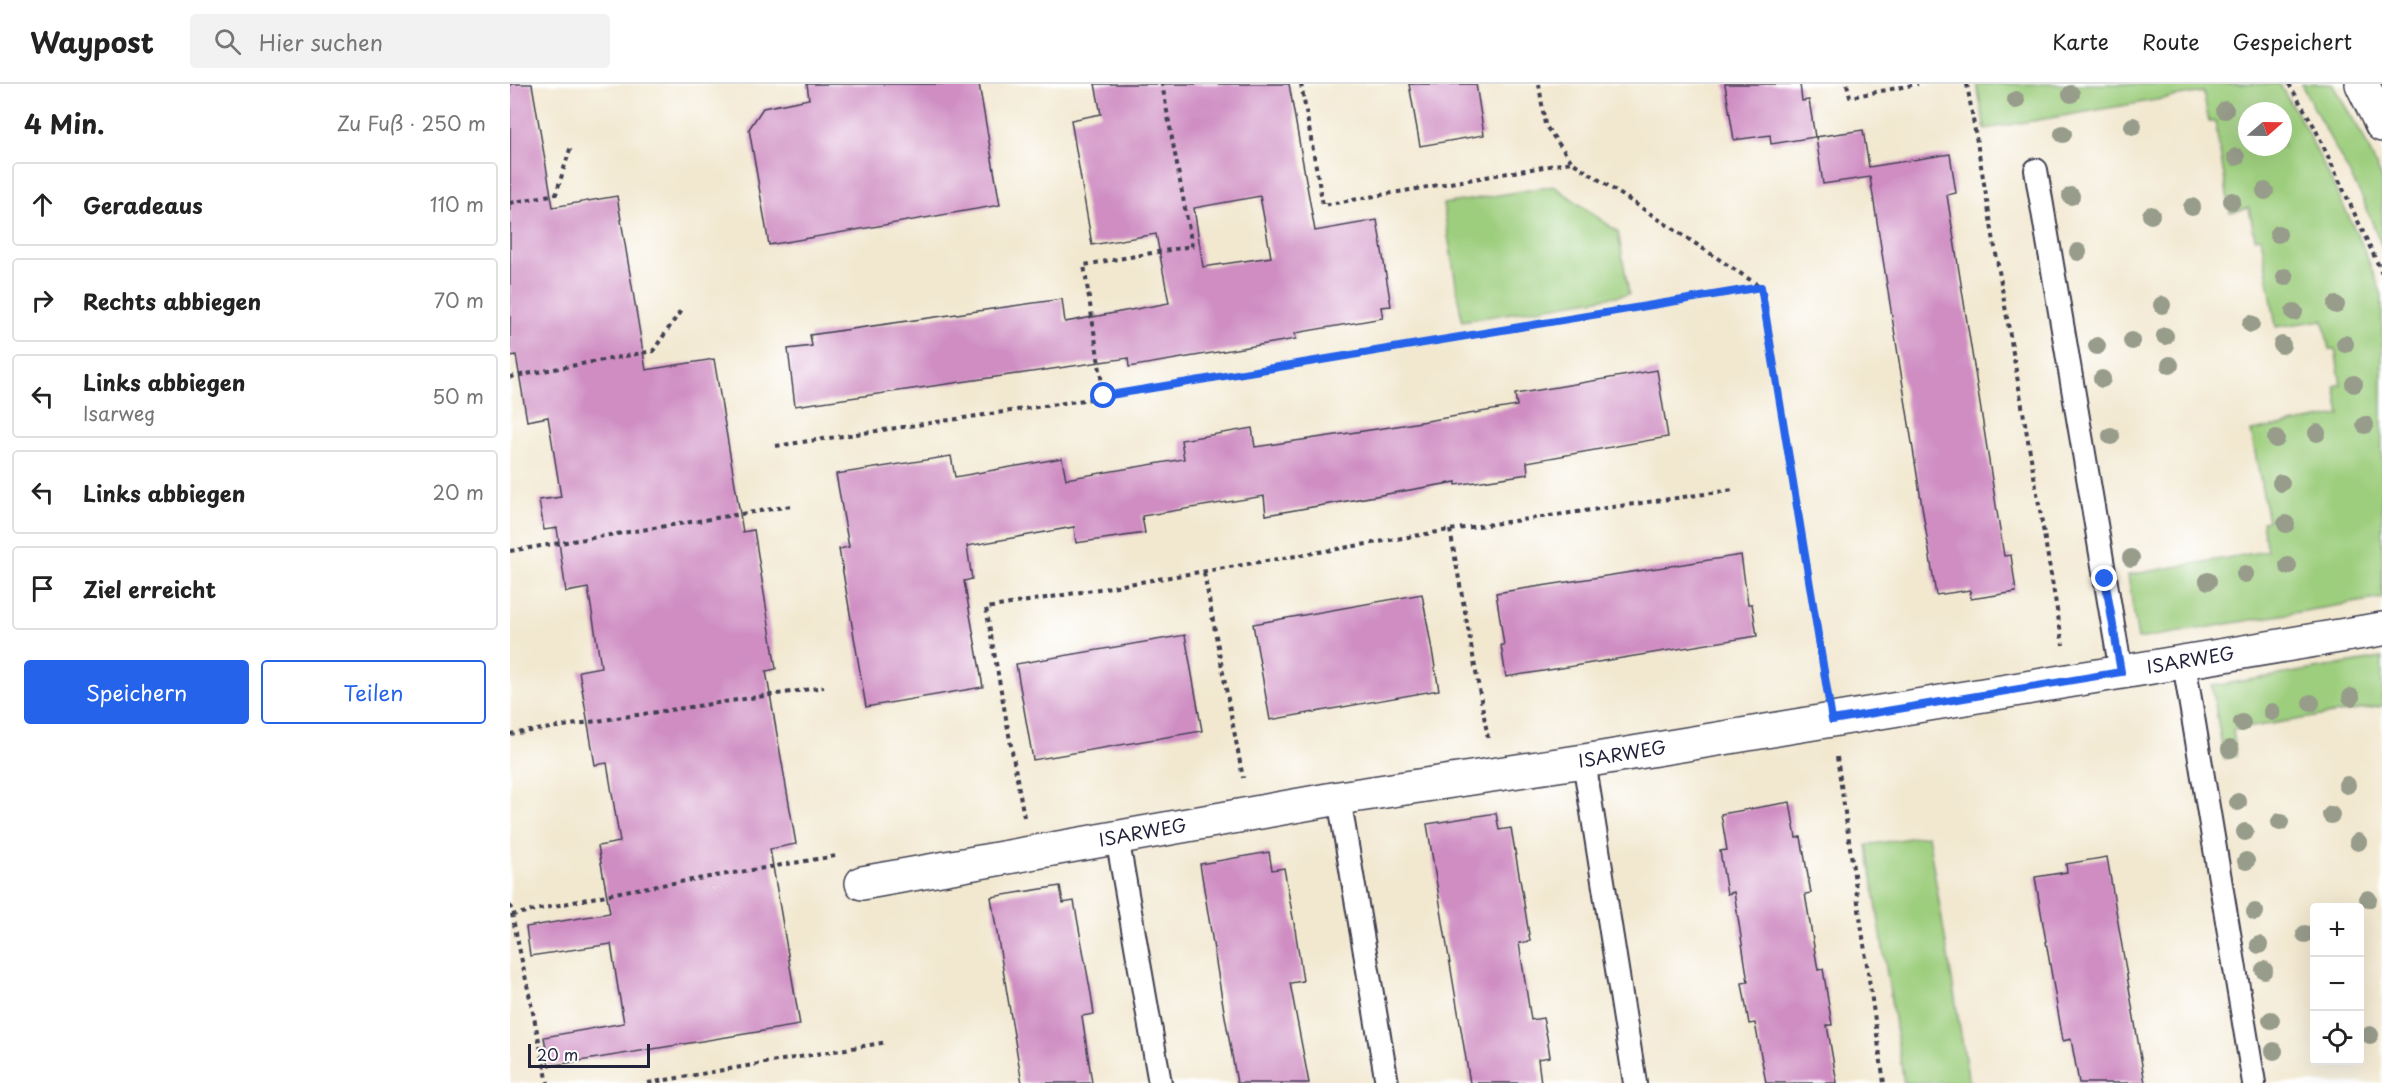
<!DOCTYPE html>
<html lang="de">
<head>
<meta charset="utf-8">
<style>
	:root { --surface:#fff; --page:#f2f2f2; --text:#222; --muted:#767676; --line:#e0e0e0; --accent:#2563eb }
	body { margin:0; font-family:"Playpen Sans",sans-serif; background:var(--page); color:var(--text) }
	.controls { position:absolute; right:18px; bottom:18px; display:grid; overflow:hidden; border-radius:6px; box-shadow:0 6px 24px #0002 }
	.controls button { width:54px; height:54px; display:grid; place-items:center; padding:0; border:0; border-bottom:2px solid var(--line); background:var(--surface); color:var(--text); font:30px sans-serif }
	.compass { position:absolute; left:1728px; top:18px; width:54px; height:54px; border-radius:50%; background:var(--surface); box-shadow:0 6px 24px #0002; rotate:70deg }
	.scale { position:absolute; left:18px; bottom:15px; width:122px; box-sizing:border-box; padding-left:6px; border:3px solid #22223b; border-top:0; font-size:16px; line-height:21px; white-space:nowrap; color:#22223b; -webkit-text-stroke:4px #fff; paint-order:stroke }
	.stop { position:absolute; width:18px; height:18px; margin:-14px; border:4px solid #2563eb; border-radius:50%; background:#fff }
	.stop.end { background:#2563eb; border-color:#fff; box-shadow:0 2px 6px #0008 }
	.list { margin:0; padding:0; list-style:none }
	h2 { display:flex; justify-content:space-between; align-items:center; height:78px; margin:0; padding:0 24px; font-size:26px }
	h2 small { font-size:20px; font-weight:400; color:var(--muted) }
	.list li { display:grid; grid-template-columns:39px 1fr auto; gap:18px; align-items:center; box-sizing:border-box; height:84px; margin:0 12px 12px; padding:0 12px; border:2px solid var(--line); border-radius:6px }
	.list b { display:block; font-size:22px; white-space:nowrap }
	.list p { margin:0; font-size:20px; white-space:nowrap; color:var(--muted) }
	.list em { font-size:20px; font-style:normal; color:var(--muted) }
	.actions { display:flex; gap:12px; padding:18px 24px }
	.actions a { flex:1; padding:14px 0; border:2px solid var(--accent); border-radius:6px; text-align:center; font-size:21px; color:var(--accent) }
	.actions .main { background:var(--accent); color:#fff }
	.icon { flex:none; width:33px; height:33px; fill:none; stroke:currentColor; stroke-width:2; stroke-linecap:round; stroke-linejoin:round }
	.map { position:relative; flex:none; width:1872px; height:999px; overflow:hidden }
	header { display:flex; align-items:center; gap:36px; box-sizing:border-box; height:84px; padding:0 30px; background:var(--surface); border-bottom:2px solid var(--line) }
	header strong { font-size:28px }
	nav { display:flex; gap:33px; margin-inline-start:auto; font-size:21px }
	.search { width:420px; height:54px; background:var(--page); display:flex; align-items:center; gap:15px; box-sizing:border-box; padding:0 21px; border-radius:6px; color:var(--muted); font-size:22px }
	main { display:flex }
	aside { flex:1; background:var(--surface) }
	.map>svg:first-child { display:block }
	.green { fill:#9dce7d; stroke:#60785c; stroke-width:1.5; fill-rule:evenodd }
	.building { fill:#cf8dc2; fill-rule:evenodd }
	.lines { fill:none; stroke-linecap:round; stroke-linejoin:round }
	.lane-casing { stroke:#414051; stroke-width:26 }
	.street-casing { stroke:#414051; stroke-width:36 }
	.path { stroke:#414051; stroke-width:4; stroke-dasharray:4.5 4.5; stroke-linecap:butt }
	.lane { stroke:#fff; stroke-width:22 }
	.street { stroke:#fff; stroke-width:33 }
	.tree { fill:#979c8b }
	.route { stroke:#2563eb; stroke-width:8 }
	.labels { text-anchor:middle; stroke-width:4.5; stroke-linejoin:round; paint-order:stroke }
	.street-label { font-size:18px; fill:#22223b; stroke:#fff }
</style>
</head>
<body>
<header>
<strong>Waypost</strong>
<div class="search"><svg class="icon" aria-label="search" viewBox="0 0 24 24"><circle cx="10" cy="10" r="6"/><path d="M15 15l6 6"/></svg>Hier suchen</div>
<nav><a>Karte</a><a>Route</a><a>Gespeichert</a></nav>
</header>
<main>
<aside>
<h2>4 Min.<small>Zu Fuß · 250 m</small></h2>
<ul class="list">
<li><svg class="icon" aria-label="ahead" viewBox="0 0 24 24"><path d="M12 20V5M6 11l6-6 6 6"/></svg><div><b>Geradeaus</b></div><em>110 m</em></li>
<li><svg class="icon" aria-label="right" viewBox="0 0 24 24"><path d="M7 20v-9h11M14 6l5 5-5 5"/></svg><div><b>Rechts abbiegen</b></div><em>70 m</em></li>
<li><svg class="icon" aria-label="left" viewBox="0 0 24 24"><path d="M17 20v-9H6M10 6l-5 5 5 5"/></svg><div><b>Links abbiegen</b><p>Isarweg</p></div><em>50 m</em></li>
<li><svg class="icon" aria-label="left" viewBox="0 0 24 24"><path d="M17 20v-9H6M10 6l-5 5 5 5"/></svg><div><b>Links abbiegen</b></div><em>20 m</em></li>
<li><svg class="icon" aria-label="arrive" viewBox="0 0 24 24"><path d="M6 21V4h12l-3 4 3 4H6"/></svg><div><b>Ziel erreicht</b></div></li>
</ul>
<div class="actions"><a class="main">Speichern</a><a>Teilen</a></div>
</aside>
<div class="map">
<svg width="1872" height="999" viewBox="0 0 1872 999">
	<rect width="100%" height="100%" fill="#fff"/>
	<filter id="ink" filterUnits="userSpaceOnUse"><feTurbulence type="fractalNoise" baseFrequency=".0167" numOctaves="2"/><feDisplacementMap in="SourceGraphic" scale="12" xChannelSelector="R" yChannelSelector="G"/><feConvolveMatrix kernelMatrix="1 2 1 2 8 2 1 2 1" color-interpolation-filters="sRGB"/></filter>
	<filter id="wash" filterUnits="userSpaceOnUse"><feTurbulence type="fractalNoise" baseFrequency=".008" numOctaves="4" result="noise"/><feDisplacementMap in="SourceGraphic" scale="24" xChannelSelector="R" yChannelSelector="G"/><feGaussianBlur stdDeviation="1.35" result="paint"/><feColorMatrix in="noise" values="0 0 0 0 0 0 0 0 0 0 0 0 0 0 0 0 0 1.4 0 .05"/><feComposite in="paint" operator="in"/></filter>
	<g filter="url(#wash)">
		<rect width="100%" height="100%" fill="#f2e8d0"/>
		<path class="green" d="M1467,0H1769L1795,43L1851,158L1872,211V514L1628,555L1618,491L1757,467L1752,438L1758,437L1741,347L1830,331L1825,302L1831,300L1825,265H1819L1813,236L1766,243L1751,153L1745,154L1739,124L1720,128L1705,38H1699L1693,8L1475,45ZM1737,27H1773V63H1737Z
			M1791,0H1822L1852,50L1872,95V163L1852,113Z
			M1044,102L1108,148L1119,210L952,237L933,120Z
			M1872,574V622L1723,646L1726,672L1714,675L1702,602Z
			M1418,751L1459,999H1394L1357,761Z"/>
		<g id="blocks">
			<path class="building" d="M0,0H22L43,123L107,112L136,286L204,275L233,448L244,446L266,585L256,587L286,760L260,765L290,941L39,982L34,953L114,939L107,898L101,860L20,872L16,843L100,829L88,762L110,758L97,679L85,681L69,587L91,583L78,504L56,508L47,444L34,446L29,416L51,413L38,333L17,337L6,271L0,272Z
				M297,0H469L490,121L259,161L239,45L253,24L299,15Z
				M585,0H779L805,147L867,136L881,222L871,223L873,234L785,249L786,255L619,283L618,274L285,322L278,265L302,262L300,251L552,215L555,238L659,219L646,150L582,161L561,36L591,30ZM750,112L761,173L693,183L684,124Z
				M899,0H966L974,51L910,62Z
				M1215,0H1290L1292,17L1299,16L1305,53L1261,60L1260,51L1224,56Z
				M1353,46L1359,83L1440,70L1446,109L1437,111L1494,472L1501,471L1506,508L1461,515L1460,506L1426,511L1360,93L1313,100L1306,53Z
				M1147,286L1158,353L1017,378L1018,390L946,401V398L756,431L754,412L632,432L635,449L566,459L564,443L457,462L462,495L454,497L473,603L356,623L329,465L339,463L326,390L441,372L445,393L552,374L556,395L674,375L671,356L742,344L745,363L887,342L1007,322L1005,310Z
				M1231,471L1238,520H1242L1247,552L996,593L991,561H994L986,509Z
				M912,510L929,606L760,636L743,540Z
				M675,551L692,647L523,676L506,580Z
				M1280,718L1286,754L1291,753L1301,809L1295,810L1308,886L1313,885L1322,941H1317L1327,999H1256L1245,939L1239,940L1232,899L1238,898L1224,808L1217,810L1210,767L1217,766L1211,730Z
				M986,729L989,746L1001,744L1013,813L1020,857L1009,859L1021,936L1033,934L1037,953L1040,973L1028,975L1031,999H960L935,850L917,740Z
				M759,768L762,786L774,784L785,845L793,897L780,899L799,999H727L714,927L690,780Z
				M1597,773L1614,874L1635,999H1569L1561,955L1553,957L1525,793L1557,788L1556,780Z
				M550,802L553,819L564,817L581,910L584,930L572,932L582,999H512L481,813Z"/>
		</g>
	</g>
	<g filter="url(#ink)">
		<use href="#blocks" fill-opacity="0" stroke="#414051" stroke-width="1.5"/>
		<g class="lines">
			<defs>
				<path id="lane" d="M1526,86L1611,588
					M1674,579L1744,999
					M1074,677L1125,999
					M829,714L877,999
					M607,753L650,999"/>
				<g id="street">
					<path d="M1852,0L1872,41"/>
					<path id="s1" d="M352,799L829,714L1074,677L1872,545"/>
				</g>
			</defs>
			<use href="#lane" class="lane-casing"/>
			<use href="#street" class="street-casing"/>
			<path class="path" d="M791,0L813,121L1062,78
				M1029,0L1035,41L1062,78L1251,203L1316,600
				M1337,0L1340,13L1408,0
				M1457,0L1553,561
				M1779,0L1804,42L1872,189
				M0,119L46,110L61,62
				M0,293L143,267L172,225
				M594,313L574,181L682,162L652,0
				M266,362L594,313L1251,203
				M940,446L978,654
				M0,467L281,422
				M694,489L733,694
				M0,650L314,603
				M1327,673L1374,999
				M514,733L476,524L940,446L1223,406
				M0,821L38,999
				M2,831L115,807L326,772
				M138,999L377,958"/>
			<use href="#lane" class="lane"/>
			<use href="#street" class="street"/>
		</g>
		<g class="tree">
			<circle cx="1561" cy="10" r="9"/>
			<circle cx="1506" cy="16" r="9"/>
			<circle cx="1715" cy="26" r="9"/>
			<circle cx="1623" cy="42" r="9"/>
			<circle cx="1553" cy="50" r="9"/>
			<circle cx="1726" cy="73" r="9"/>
			<circle cx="1755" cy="107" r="9"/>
			<circle cx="1561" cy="112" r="9"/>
			<circle cx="1722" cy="117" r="9"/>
			<circle cx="1682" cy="123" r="9"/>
			<circle cx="1641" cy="131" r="9"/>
			<circle cx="1768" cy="150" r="9"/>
			<circle cx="1568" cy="168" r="9"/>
			<circle cx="1775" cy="193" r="9"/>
			<circle cx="1652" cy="221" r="9"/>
			<circle cx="1826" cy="221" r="9"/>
			<circle cx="1784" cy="228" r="9"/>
			<circle cx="1741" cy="240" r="9"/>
			<circle cx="1655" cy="252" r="9"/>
			<circle cx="1622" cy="257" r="9"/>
			<circle cx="1835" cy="260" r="9"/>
			<circle cx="1772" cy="261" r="9"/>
			<circle cx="1587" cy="262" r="9"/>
			<circle cx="1660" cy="281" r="9"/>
			<circle cx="1592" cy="295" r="9"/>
			<circle cx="1844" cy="300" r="9"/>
			<circle cx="1855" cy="341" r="9"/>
			<circle cx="1807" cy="349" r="9"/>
			<circle cx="1601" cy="352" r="9"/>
			<circle cx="1766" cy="355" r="9"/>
			<circle cx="1771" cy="399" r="9"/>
			<circle cx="1776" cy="440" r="9"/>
			<circle cx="1621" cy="474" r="9"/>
			<circle cx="1778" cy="482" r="9"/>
			<circle cx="1735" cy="490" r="9"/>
			<circle cx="1698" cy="497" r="9"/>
			<circle cx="1841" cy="613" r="9"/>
			<circle cx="1801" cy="619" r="9"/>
			<circle cx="1762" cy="628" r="9"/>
			<circle cx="1732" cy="639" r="9"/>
			<circle cx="1720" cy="665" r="9"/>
			<circle cx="1837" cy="701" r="9"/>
			<circle cx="1728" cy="718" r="9"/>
			<circle cx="1821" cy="731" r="9"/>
			<circle cx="1770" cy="738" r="9"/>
			<circle cx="1735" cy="748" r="9"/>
			<circle cx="1848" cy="758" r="9"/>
			<circle cx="1736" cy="777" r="9"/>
			<circle cx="1858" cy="815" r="9"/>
			<circle cx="1745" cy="828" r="9"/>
			<circle cx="1795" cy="850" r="9"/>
			<circle cx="1749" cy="861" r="9"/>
			<circle cx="1754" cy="886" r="9"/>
			<circle cx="1761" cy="936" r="9"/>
			<circle cx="1860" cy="951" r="9"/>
			<circle cx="1764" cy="967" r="9"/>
		</g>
	</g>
	<g class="lines" filter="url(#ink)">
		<path class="route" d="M594,312L1251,203L1322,636L1611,588L1595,495"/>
	</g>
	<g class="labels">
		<g class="street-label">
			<text dy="6" stroke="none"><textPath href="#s1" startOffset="1347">ISARWEG</textPath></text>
			<text dy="6" stroke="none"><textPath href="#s1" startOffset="771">ISARWEG</textPath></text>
			<text dy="6" stroke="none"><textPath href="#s1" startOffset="285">ISARWEG</textPath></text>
		</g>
	</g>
</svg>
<div class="controls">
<button>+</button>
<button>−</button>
<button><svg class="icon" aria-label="locate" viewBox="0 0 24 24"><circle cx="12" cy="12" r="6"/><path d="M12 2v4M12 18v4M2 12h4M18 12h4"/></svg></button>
</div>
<svg class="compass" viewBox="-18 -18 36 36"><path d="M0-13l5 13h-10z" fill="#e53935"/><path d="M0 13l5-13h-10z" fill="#767676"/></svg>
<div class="scale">20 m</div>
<div class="stop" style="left:594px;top:312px"></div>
<div class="stop end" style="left:1595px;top:495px"></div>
</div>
</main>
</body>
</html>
